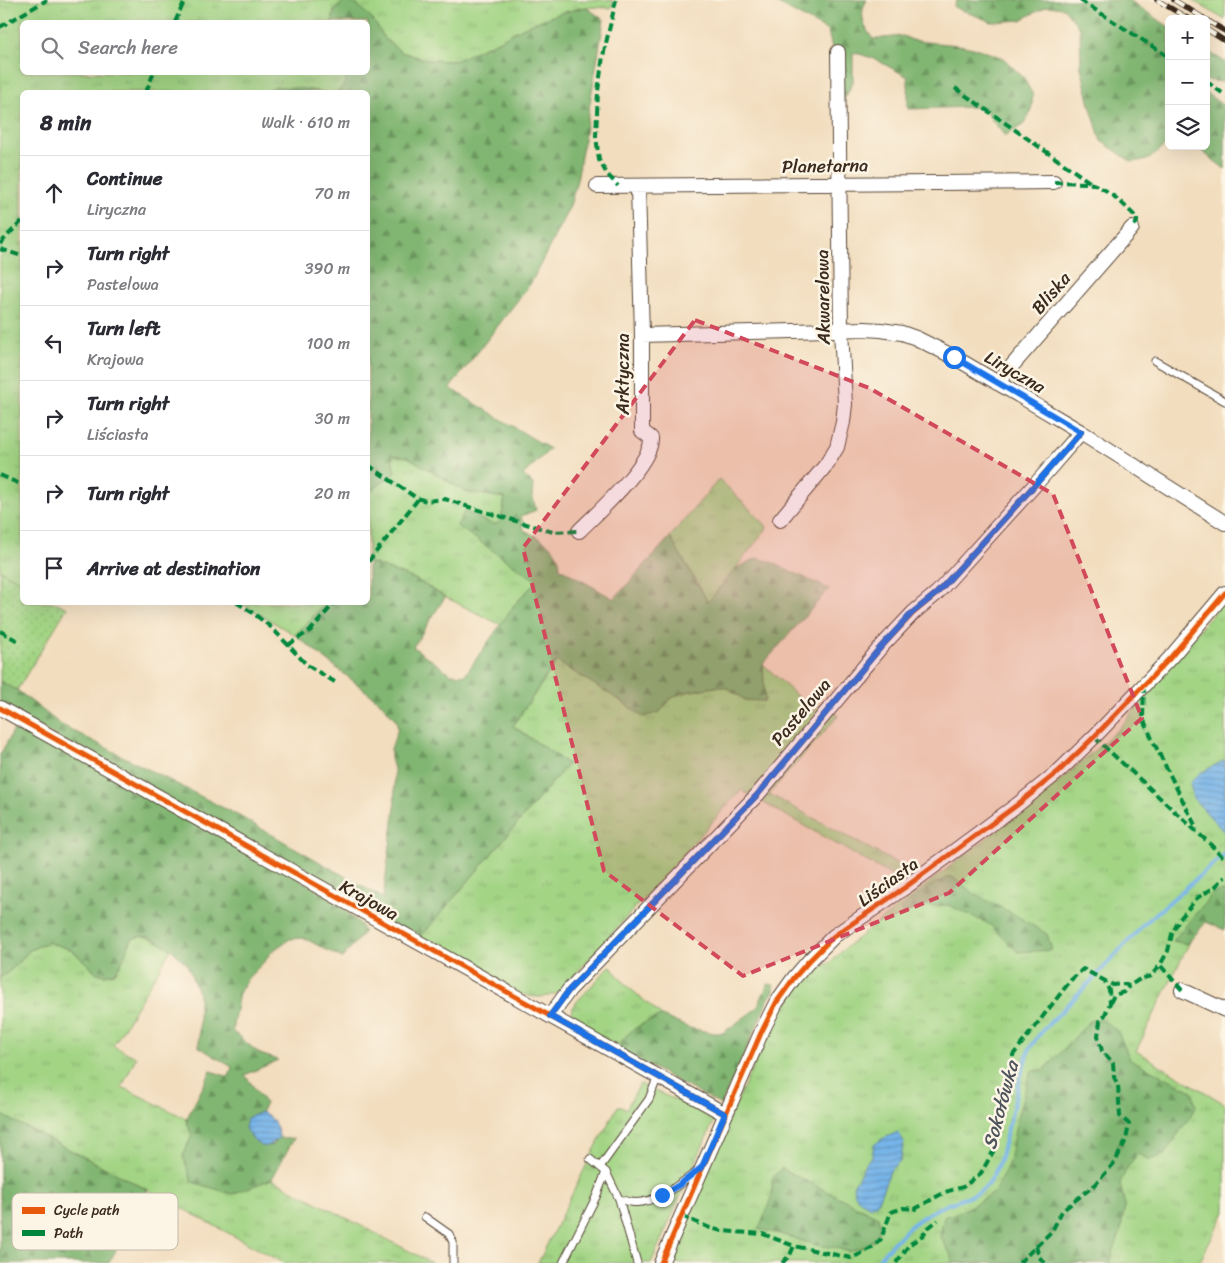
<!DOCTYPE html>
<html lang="en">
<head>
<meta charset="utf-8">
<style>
	:root { --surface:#fff; --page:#f7f7f7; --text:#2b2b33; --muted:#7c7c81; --line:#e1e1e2 }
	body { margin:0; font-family:Sriracha,sans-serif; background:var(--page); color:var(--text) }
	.controls { position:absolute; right:15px; top:15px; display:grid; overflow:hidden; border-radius:8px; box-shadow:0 5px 20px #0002 }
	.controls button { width:45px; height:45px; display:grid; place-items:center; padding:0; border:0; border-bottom:1px solid var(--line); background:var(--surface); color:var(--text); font:25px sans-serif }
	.stop { position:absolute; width:15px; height:15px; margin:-11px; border:4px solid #1a73e8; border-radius:50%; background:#fff }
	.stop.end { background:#1a73e8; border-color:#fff; box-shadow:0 1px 5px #0008 }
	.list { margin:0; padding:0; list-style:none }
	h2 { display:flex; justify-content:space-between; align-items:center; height:65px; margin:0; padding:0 20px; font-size:21px }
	h2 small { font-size:16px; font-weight:400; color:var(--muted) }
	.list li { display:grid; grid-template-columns:32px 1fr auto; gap:15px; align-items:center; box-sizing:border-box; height:75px; padding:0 20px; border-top:1px solid var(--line) }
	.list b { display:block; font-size:19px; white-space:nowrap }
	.list p { margin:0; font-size:16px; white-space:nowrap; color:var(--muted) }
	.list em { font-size:16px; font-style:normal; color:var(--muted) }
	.icon { flex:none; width:28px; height:28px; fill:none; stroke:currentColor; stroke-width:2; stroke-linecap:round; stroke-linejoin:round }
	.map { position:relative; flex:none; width:1225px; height:1263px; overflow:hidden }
	.search { position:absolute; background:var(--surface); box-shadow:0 5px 20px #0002; left:20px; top:20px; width:350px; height:55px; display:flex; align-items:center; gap:12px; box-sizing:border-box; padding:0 18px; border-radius:8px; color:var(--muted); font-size:19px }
	.panel { position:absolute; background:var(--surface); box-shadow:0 5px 20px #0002; left:20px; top:90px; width:350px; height:515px; border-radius:8px }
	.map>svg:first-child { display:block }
	.grass { fill:url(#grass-tufts); stroke:#6e7f51 }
	.forest { fill:url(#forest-firs); stroke:#5e7048 }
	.garden { fill:url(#garden-dots); stroke:#6e7f51 }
	.water { fill:url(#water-rules); stroke:#586f84 }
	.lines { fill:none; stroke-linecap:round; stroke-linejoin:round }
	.stream { stroke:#76b4e9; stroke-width:4 }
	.lane-casing { stroke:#564536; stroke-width:9 }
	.street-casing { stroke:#564536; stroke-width:16 }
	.lane { stroke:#fff; stroke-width:7 }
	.street { stroke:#fff; stroke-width:14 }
	.rail-casing { stroke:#3b2a1e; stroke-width:5.5 }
	.rail { stroke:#fcf5e5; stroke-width:4; stroke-dasharray:11; stroke-linecap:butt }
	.quiet { stroke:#00873e; stroke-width:4; stroke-dasharray:8 4; stroke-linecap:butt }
	.cycleway-casing { stroke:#fcf5e5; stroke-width:8 }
	.cycleway { stroke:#e8590c; stroke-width:5 }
	.route { stroke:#1a73e8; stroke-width:6 }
	.marked { fill:#d1495b; fill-opacity:0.2; stroke:#d1495b; stroke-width:4; stroke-dasharray:10 6; stroke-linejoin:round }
	.labels { text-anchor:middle; stroke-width:5; stroke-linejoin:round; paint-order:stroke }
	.street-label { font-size:18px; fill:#3b2a1e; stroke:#fcf5e5 }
	.water-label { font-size:19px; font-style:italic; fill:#4d535b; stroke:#fcf5e5 }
	.key { fill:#fcf5e5; stroke:#c2b8a9; stroke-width:1 }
	.key-label { font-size:14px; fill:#3b2a1e }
</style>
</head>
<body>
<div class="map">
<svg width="1225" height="1263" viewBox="0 0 1225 1263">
	<defs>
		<pattern id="grass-tufts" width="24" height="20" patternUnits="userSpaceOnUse" patternTransform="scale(1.25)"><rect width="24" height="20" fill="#a2d484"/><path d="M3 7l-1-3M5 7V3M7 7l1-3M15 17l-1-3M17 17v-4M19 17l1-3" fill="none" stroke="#8cb672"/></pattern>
		<pattern id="forest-firs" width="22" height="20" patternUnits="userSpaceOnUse" patternTransform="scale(1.25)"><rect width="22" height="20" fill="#81b672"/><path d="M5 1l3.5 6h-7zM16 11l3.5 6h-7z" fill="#6b945d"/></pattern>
		<pattern id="garden-dots" width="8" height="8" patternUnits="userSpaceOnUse" patternTransform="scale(1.25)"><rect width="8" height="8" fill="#a2d484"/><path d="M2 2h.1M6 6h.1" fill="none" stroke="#8cb672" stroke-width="1.8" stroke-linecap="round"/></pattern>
		<pattern id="water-rules" width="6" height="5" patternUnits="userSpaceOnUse" patternTransform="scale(1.25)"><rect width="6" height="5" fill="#76b4e9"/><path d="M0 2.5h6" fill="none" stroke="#6293bc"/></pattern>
	</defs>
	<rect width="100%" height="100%" fill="#fcf5e5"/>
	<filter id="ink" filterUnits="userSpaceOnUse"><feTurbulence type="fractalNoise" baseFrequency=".02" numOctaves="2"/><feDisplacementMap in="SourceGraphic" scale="10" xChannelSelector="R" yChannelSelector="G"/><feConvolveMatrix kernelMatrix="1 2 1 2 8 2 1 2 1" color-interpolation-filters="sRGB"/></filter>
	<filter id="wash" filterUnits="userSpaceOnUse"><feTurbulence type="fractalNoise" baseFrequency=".0096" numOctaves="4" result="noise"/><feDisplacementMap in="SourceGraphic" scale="20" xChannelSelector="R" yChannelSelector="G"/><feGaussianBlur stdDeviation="1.12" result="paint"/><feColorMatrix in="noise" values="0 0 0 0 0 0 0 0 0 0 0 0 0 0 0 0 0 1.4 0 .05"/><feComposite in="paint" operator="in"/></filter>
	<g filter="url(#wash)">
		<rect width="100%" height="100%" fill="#f2ddbe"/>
		<path class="grass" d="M0,0H613L611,8L586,7L561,13L528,25L498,41L476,51L455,61L428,60L401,52L385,39L373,20L359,6L334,10L332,22H22V72L347,73C346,79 345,86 340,90C330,98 287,83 273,88C271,89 269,91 267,92H22V583L0,570Z
			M1192,0H1225V20Z
			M391,455L408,457L466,492L505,498L501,520L497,524H492L468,513L530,576L537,581L515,604L501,625L445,597L415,579L368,562V493L395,473Z
			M719,479L765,524L767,528L735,569L708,602L670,537Z
			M1225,599V918L1205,911L1136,1051L1225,1104V1212L1199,1263H671L731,1114L773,1025L805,978L831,962L844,949L1055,785L1120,728L1161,676Z
			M241,603H326L295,635Z
			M557,661L621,701L643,717L665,706L670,699L681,693L720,686L729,689L745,700L764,701L763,664L814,712L824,700L838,716L769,794L911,871L898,879L741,790L559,992C545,999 533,998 519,993L418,940L568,764L513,726Z
			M142,936L150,937L171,949L113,1046L136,1057L122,1087L185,1118L192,1135L183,1156L232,1193L272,1179L432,1263H284L148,1190L0,1114V978L12,969L30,950L48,942L72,950L97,973L105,975L115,973L122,962L127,949L133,938Z
			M610,966L626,985L662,1016C647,1021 626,1030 620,1045L623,1052L574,1023C571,1017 571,1012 572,1007Z
			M640,1084L715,1118L651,1263H538L591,1156L618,1106L626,1109Z"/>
		<path class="forest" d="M771,0H867C858,13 864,28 873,39L903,36L912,40L925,42L959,45L978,49L1003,58L1023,77L1033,95L1031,112L1024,124L1005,136L992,120L984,107H971L908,109V77L875,59L853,52V82L844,100L828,31Z
			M957,0H1129L1169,27V142L1149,159L1132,162L1101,141L1090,105L1081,67L1080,29L1064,8L1047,6L1021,20L992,22L954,7Z
			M347,1L359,6L373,20L385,39L401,52L428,60L455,61L476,51L498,41L528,25L561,13L586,7L604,20L577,180L570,206L531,283L450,388L550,449L523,475L533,484L532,494L536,510L521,516L524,530C542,540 559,545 560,568L614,599L670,537L708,602L735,569L757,558L769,561L829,589L763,664L765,701L745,700L729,689L720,686L681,693L670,699L660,712L643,717L621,701L556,661L513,726L568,764L418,940L0,705V681L17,690L60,724L239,816L383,898L395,808L394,769L391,758V749L398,728L396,720L381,703L295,635L326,603L368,602V562L415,579L445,597L413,647L451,674L465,675L515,604L537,581L457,526L464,512C475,514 485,524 497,524L501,520L505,498L466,492L408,457L392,455L395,473L368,493V92H336C344,88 346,81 347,73L368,72V22H332C334,11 335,5 347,1Z
			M1206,50L1225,62V83L1222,82L1206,80Z
			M275,87L304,89L323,92H267Z
			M1206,93L1225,107V169L1195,146H1206Z
			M18,722L329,896L360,924L364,932L342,958L304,938L290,939L272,951L265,961L248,978L239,993L232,1031L260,1054L278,1060L245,1075L266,1104L261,1112L247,1118L271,1146L279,1137L283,1139L294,1138L272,1179L232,1194L192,1182L183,1156L192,1135L186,1120L211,1071L229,1077L232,1067L199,1047V995L187,964L171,949L150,937L142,936L133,938L127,949L122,962L115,972L105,975L97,973L72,950L48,942L30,950L12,969L0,978V755Z
			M951,876L976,895L1010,912L1047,934L1052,950L1018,952L989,924L948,905L923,906L903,914L900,909L928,887Z
			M1225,891V930L1206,922L1187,944L1173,941L1214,892Z
			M768,984L774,985V991L769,998L721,1105L624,1052L620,1045C626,1030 647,1021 662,1016L689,1028L714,1033H723L757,1008Z
			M1097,1019L1104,1021L1118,1032L1130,1059L1192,1091L1196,1107L1164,1155L1150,1160L1138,1154L1128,1166L1120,1183L1125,1206L1120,1234L1109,1263H952L951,1255L940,1236L944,1217L966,1209L995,1192L1009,1162L1018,1114L1031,1071L1044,1070L1090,1021Z
			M0,1114L148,1190L109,1263H0Z
			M781,1168L878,1217L880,1226L875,1240L861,1248L849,1252L837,1248L816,1245L780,1234L758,1229L765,1215L772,1195V1179Z"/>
		<path class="garden" d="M0,570L22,583V602L57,603L67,608L17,690L0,681Z"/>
		<path class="water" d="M1225,760V833L1193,798L1190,783L1200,773Z
			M261,1112C270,1114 279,1127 279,1137C262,1155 258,1144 245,1129L247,1118Z
			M898,1132L904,1142L900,1161L891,1169L877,1203L870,1207L860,1201L855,1194L853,1186L866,1163L872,1156L874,1145L882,1139Z"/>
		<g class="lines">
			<path class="stream" d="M877,1263C880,1256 886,1251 891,1245C908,1227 923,1214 946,1205C958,1200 972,1197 982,1190C991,1183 996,1170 1000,1160L1023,1067L1029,1050L1036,1039L1044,1029L1094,978L1144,924L1225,854"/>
		</g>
	</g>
	<g filter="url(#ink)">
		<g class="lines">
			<defs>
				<path id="lane" d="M1155,361L1225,401
					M590,1159L606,1172L619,1199L637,1263
					M600,1167L649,1099L658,1076
					M619,1199C623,1200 627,1201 631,1202C653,1206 681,1183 698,1171
					M425,1217L449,1234L453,1242V1263
					M563,1263L596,1197L606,1172"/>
				<path id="street" d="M597,186L1054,182
					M642,335L865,329L881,330L902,333L916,338L954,357L1081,432L1225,523
					M997,383L1132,228
					M780,520L826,465L837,447L843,422L845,404L841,330L838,52
					M579,531C597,513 653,463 651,438L642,431V335L638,187
					M0,708L725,1114
					M1182,990L1225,1010
					M550,1016L569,990L758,794L880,648L913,613L937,593L1042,477L1081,432
					M661,1263L761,1033L776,1003L794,978L808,962L834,936L907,886L1017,805L1058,772L1094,737L1170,658L1225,593"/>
			</defs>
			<use href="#lane" class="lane-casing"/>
			<use href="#street" class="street-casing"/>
			<use href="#lane" class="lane"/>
			<use href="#street" class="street"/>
			<defs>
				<path id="rail" d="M1157,0L1189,19
					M1174,0L1205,19
					M1206,20L1225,31
					M1206,29L1225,41"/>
			</defs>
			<use href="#rail" class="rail-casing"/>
			<use href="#rail" class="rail"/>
			<path class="quiet" d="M616,0L603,56L598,91L596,136L599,160L607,174L618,186
				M1080,0L1169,57
				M175,22L185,0
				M0,27L47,0
				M1206,81L1225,95
				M955,88L1094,185
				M146,92L154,72
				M1054,182L1089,183C1108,188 1123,204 1137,218V222L1132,228
				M0,244L9,234L22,221
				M0,249L22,256
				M368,465L415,497L426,501L445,499L469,507L553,532L579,531
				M0,475L22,485
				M368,562L419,498
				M236,602L253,613L272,628L307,665L338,684
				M0,631L18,641
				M288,645L311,630L335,602
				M1144,685L1143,718L1153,741L1197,829
				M1094,737L1209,843L1225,859
				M1182,990L1160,965L1168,951L1172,934L1179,920L1197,898L1215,887L1225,877
				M1110,1003L1114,995L1124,992L1129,986
				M1013,1069V1055L1071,980L1083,969L1113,985L1124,984L1129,986L1140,979L1151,976L1160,965
				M681,1216L710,1228L722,1231L763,1234L794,1246
				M1036,1246L1039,1257L1045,1263
				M782,1263L790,1255L794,1246L851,1258L863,1253L873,1247L881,1239L891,1212L903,1208L915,1209L945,1192L963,1187L971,1181L981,1173L993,1152L997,1136
				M896,1263L909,1245L923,1235L928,1228L938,1220
				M1019,1263L1052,1231L1062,1211L1096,1184L1115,1162L1126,1140L1129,1124L1120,1116L1118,1085L1114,1077L1113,1063L1102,1051L1098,1036L1100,1021L1105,1015L1110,1003L1109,990L1105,982"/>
			<defs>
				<path id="cycleway" d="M0,708L725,1114
					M550,1016L569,990L758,794L880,648L913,613L937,593L1042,477L1081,432
					M661,1263L761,1033L776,1003L794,978L808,962L834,936L907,886L1017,805L1058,772L1094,737L1170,658L1225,593"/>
			</defs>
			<use href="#cycleway" class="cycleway-casing"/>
			<use href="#cycleway" class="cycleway"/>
		</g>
	</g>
	<g class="lines" filter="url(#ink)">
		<path class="route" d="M662,1195L679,1185L702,1167L725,1114L550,1016L569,990L758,794L880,648L912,613L937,593L1042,477L1081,432L954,357"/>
	</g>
	<path class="marked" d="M695,320L869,388L1053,494L1142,718L949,893L743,976L604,871L523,548Z"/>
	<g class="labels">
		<g class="street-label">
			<text transform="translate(825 166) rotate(-1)" y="6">Planetarna</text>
			<text transform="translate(1051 293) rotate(-49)" y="6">Bliska</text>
			<text transform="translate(823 297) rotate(-91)" y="6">Akwarelowa</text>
			<text transform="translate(1015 372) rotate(30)" y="6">Liryczna</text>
			<text transform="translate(623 374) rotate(-90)" y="6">Arktyczna</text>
			<text transform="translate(801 712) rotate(-50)" y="6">Pastelowa</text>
			<text transform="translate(888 882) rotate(-36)" y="6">Liściasta</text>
			<text transform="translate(369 900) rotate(29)" y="6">Krajowa</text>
		</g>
		<g class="water-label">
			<text transform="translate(1000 1105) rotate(-75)" y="7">Sokołówka</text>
		</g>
	</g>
	<rect x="12" y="1193" width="166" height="57" rx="8" class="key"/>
	<rect x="22" y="1207" width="23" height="7" fill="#e8590c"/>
	<rect x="22" y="1230" width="23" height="6" fill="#00873e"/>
	<g class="key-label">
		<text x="54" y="1215">Cycle path</text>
		<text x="54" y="1238">Path</text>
	</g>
</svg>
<div class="controls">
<button>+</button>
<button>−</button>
<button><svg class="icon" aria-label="layers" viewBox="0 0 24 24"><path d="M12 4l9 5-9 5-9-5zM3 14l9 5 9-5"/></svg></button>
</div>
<div class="stop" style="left:954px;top:357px"></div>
<div class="stop end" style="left:662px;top:1195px"></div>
<div class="search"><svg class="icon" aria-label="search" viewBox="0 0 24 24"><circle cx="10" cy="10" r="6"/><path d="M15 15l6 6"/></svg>Search here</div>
<section class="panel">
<h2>8 min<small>Walk · 610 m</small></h2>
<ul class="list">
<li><svg class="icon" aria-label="ahead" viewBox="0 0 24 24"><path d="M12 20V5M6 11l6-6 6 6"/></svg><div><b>Continue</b><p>Liryczna</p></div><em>70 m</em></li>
<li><svg class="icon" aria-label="right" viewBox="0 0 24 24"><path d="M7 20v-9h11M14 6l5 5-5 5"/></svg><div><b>Turn right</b><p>Pastelowa</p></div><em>390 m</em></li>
<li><svg class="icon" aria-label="left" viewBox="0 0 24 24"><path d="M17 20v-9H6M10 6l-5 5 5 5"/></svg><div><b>Turn left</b><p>Krajowa</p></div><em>100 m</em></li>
<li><svg class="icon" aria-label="right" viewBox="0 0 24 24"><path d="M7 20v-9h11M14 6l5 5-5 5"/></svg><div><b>Turn right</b><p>Liściasta</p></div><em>30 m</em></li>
<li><svg class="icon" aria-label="right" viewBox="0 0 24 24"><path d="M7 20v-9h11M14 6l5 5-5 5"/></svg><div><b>Turn right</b></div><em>20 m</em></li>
<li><svg class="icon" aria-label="arrive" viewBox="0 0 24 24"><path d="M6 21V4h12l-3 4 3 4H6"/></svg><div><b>Arrive at destination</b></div></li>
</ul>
</section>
</div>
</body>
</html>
